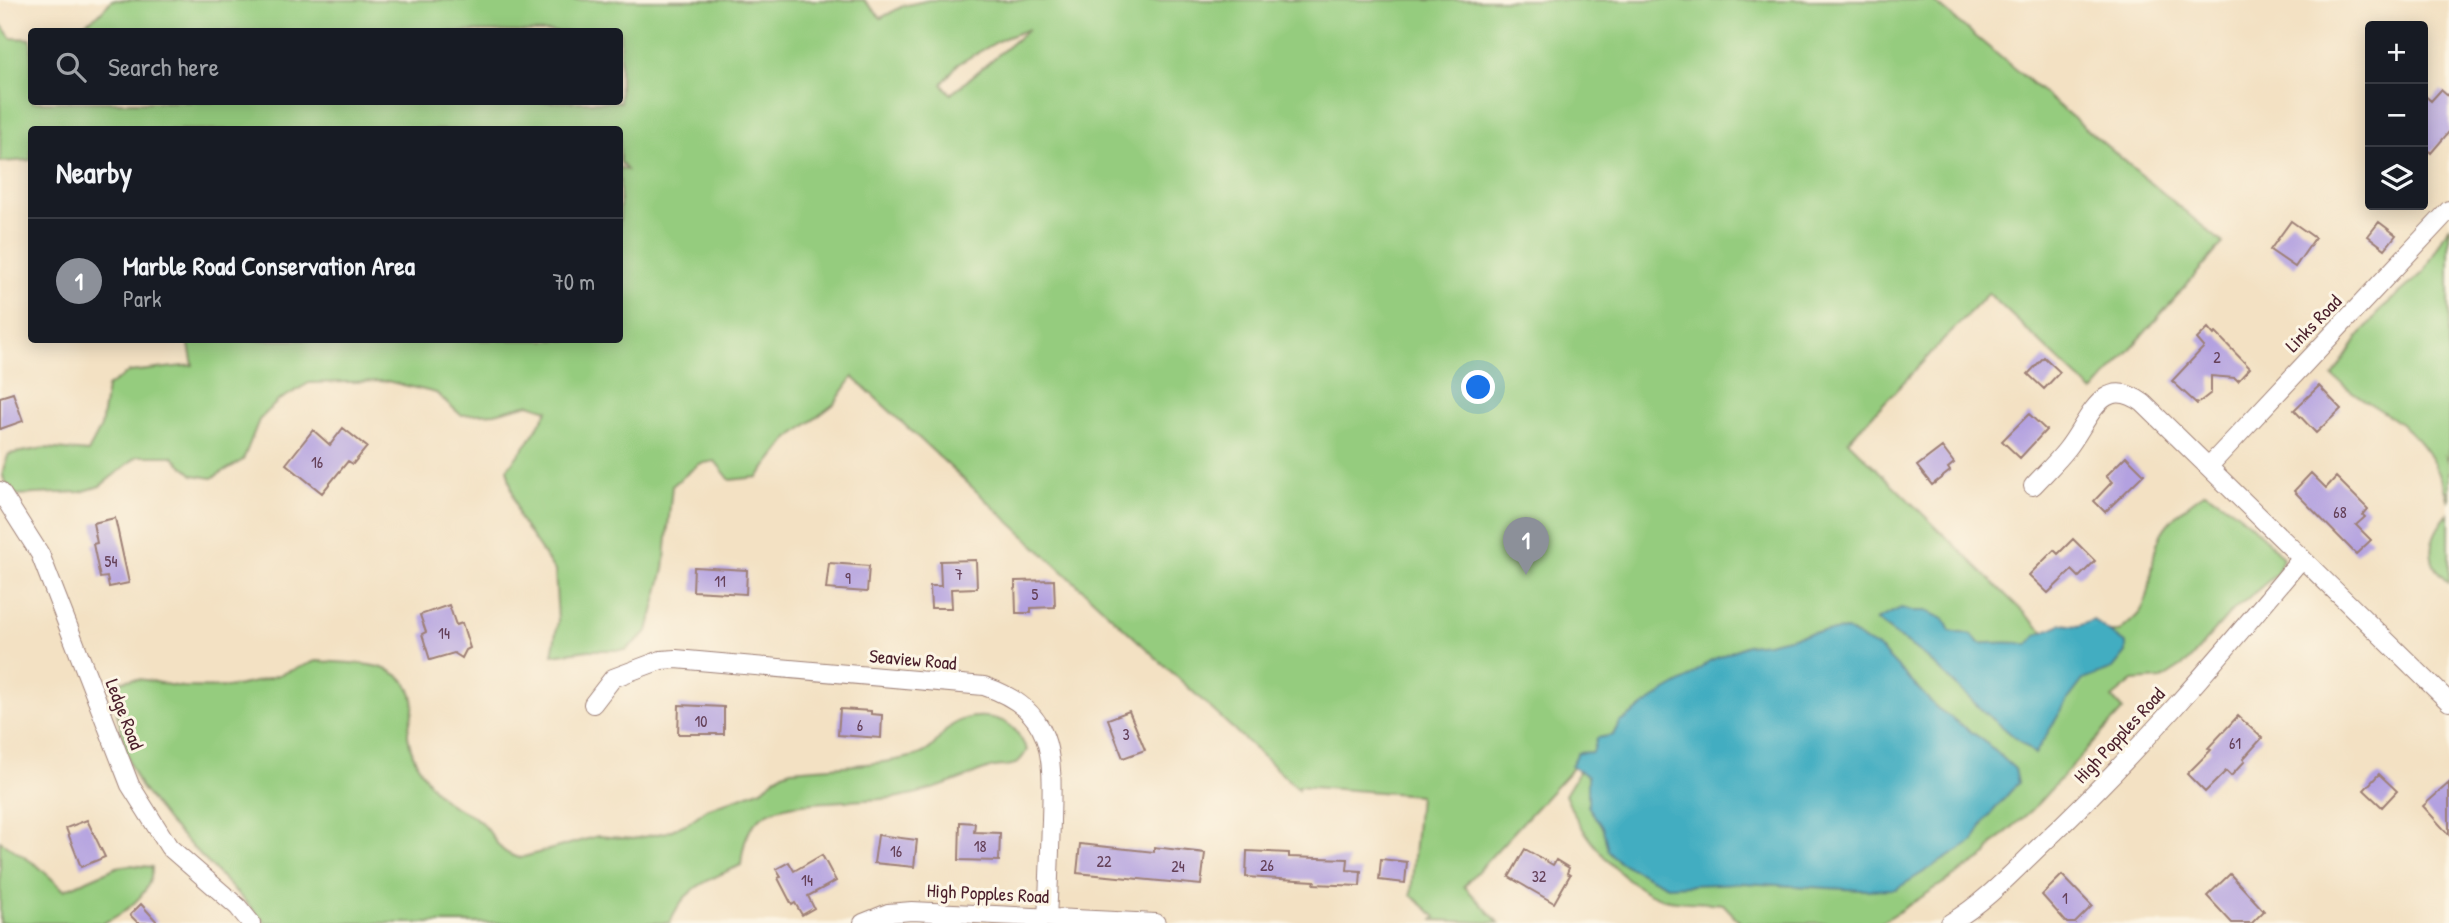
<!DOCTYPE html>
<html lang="en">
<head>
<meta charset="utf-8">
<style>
	:root { --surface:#171b24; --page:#20242c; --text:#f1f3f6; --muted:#9ea1a6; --line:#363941; --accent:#8c9099 }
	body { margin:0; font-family:"Patrick Hand",sans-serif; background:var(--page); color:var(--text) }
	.controls { position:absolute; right:21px; top:21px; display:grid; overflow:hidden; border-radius:7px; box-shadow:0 4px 18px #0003 }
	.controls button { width:63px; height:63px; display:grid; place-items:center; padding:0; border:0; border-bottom:2px solid var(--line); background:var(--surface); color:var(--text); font:35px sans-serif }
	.you { position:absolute; left:1479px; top:388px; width:24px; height:24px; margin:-18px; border:5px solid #fff; border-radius:50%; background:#1a73e8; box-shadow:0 0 0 10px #1a73e833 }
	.badge { display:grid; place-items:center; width:46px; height:46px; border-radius:50%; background:var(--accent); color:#fff; font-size:23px; font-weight:700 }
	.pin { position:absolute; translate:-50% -58px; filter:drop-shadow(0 2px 4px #0008) }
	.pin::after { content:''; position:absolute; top:37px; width:24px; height:21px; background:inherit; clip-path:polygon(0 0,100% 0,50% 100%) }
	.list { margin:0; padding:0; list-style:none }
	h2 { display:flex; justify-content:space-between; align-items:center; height:91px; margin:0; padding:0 28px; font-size:30px }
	h2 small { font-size:23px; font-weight:400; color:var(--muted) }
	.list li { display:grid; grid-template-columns:46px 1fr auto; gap:21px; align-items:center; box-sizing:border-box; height:126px; padding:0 28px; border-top:2px solid var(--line) }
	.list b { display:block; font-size:26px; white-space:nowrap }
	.list p { margin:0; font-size:23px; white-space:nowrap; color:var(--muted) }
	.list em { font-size:23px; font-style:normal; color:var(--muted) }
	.icon { flex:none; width:38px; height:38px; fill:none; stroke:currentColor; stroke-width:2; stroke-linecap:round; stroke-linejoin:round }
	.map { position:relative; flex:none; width:2449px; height:923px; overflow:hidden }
	.search { position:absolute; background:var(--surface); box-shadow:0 4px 18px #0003; left:28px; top:28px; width:595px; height:77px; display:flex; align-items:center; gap:18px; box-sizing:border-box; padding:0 24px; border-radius:7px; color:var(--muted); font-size:26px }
	.panel { position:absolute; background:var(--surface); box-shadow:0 4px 18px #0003; left:28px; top:126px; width:595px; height:217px; border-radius:7px }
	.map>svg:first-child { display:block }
	.green { fill:#95cc7e; stroke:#707654; stroke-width:2; fill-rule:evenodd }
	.water { fill:#42adc1; stroke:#466676; stroke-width:2 }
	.building { fill:#b3a1e0 }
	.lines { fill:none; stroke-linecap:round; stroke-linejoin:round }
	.street-casing { stroke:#9e8077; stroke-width:20 }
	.street { stroke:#fff; stroke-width:18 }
	.labels { text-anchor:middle; stroke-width:6; stroke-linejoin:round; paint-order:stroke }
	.number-label { font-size:16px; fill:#644058 }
	.street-label { font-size:19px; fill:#4a1f2b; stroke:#fcf5e5 }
</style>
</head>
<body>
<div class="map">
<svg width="2449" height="923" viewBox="0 0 2449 923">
	<rect width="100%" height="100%" fill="#fcf5e5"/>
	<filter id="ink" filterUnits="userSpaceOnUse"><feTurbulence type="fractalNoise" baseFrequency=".0143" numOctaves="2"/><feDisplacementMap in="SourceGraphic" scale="14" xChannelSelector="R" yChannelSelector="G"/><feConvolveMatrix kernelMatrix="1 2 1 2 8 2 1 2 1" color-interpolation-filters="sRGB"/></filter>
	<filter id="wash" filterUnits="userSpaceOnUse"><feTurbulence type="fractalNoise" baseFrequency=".00686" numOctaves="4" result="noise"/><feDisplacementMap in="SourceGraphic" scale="28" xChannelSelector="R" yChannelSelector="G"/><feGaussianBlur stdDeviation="1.57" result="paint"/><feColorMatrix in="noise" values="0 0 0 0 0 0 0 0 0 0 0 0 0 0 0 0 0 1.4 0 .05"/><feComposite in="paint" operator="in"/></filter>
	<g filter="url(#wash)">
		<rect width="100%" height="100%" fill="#f3e1c3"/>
		<path class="green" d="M112,0H864L881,18L903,6L929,0H1932L2223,243L2093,392L1988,293L1848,441L2059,647L2084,632H2119C2126,625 2137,618 2142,609C2155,586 2149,557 2161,534C2171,516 2189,504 2205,492C2239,511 2257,529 2283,558L2277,574L2231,612L2187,663L2162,679L2133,681L2112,698L2123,710L2032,810L1993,844L1987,855L1881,923H1741L1723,904C1704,902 1682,903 1664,899C1623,888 1580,833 1565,795L1580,770L1585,755L1464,886L1499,923L1433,920L1436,917L1411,895L1419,795L1298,786V789L853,377L834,404L787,440L758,477L730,480L715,461L699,464L672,486L664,569L648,631L626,650H589L552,655L558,621L555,571L519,518L507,469L529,441L548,410L529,404L495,413L461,415L436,393L387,381L309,383L278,401L259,420L243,460L212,478L193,475L172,456H138L100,486L81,492L14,495C0,477 0,474 9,454L45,448L88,452L101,427L107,387L129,372L193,365L188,340H620V166L621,169L627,170L620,162V130H32L31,160L0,162V23L11,38L31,39L32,102H620V32L72,31L98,15ZM1029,29L951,94L942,84L958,64L1002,39Z
			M2449,226V458L2446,456L2449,462V502C2442,476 2429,450 2409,431C2386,410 2355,398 2333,376L2359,336L2381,309L2424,272Z
			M2449,513V583C2422,561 2429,536 2449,513Z
			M316,661C348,664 405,658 413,699C416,712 407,724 408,736C411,759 431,791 450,804C459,810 470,813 478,820C497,834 493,852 520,858L598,836L633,839L667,832L688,823L707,809L762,789L780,774L791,770C831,766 875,766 915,756C936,750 937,737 951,726C969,712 1001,714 1016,731C1020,737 1024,744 1027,750C1015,773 1006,762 987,769C958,780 930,792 899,797C864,803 792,798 766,814C747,825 743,844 741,865C709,880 683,887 670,923H266L168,822L140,786L130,765L124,743L113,696L114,685C135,672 159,685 183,687C197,687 212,688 227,687C258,684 287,672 316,661Z
			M0,841L38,866L64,890L117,867L129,865L152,867C153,893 124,914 103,923H0Z"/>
		<path class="water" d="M1901,608L1912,611H1926L1944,619L1950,631L1972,635L1979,643C1996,644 2012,640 2028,645L2037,635L2061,624L2078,626L2093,620L2126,644V653L2113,669L2083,680L2067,701L2035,754L1983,711L1926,657L1876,620Z
			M1847,630L1881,650L1937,708L1983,740L2015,769L2018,783L1986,819L1974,841L1896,889L1861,890L1742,883L1667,886L1619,862L1608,851L1603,829L1588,806V776L1571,766L1578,753L1593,752L1597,738L1613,735L1619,723L1666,691L1689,678L1709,661L1747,645L1767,643L1809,633Z"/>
		<g id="blocks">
			<path class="building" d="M2441,90L2449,97V132L2431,153L2423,146V94L2431,101Z
				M2291,221L2315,238L2295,267L2270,250Z
				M2379,222L2396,235L2385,249L2368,236Z
				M2208,328L2214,335L2216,333L2250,368L2238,381L2235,378L2211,376V393L2197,404L2172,381L2204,347L2197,339Z
				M2044,357L2060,372L2044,389L2028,374Z
				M2319,386L2341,409L2316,433L2294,410Z
				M13,393L23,421L0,429V397Z
				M2029,414L2046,430L2020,458L2002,441Z
				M343,428L367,447L353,464L348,461L322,493L286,464L313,430L330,445Z
				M1942,447L1954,463L1948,468L1950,471L1932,485L1917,466Z
				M2126,456L2144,474L2105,512L2094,501L2112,482L2106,476Z
				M2311,473L2326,488L2336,477L2368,509L2363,515L2365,517L2356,525L2371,540L2356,554L2294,491Z
				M115,518L129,583L109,587L107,577L100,578L93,544L97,543L93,523Z
				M2073,539L2095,561L2079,577L2072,570L2048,593L2029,575L2054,550L2058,554Z
				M976,560L977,588L951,589L952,608H931L930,586H941L940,561Z
				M829,563L869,566L867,592L826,589Z
				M694,567L747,570L746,594L693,591Z
				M1054,580L1055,607L1031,608V613H1016L1015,581Z
				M449,605L456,625L462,623L470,648L466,650L462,658L454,653L430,660L422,634L426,632L420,615Z
				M679,705L724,707V734H678Z
				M840,709L871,711V714L882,715L881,738L838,735Z
				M1129,711L1145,750L1123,758L1108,719Z
				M2238,716L2262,738L2243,759L2245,761L2231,776L2226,771L2205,792L2187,774L2211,750L2208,748Z
				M2379,774L2397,791L2382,807L2364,790Z
				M2449,783V835L2423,806Z
				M87,820L105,857L81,867L66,828Z
				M960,822L975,823L974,832L1000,833L999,861L959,860Z
				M878,835L917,840L914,867L874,863Z
				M1080,844L1154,852V847L1205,853L1201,885L1077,873Z
				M1525,849L1553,865L1556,860L1569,868L1567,873L1570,875L1554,903L1509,877Z
				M1247,851L1289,853V857L1348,859L1347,870L1361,871L1360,886L1314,884L1315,881L1246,877Z
				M822,855L836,881L808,896L814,908L802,915L795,903L792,905L778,878L781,877L776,869L789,862L794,871Z
				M1381,859L1407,862L1405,883L1379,880Z
				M2230,874L2264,911L2252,923H2232L2207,896Z
				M2062,875L2092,906L2075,923H2067L2042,895Z
				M141,904L158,923H138L130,915Z"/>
		</g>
	</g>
	<g filter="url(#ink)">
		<use href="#blocks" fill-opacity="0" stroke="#9e8077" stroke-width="2"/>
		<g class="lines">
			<defs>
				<path id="street" d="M2209,466L2449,210
					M2033,486C2044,474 2057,462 2067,449C2089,422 2101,372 2143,403L2449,702
					M0,491L40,554L130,785L169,847L238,907L251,923
					M593,704L613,678L661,660L676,659L984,686C1055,710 1053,755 1051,820C1050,852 1049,884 1047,917
					M863,923L888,913L912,911L1156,923
					M1950,923C1984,903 2011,874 2039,847C2134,758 2219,658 2302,558"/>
			</defs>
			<use href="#street" class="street-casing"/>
			<use href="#street" class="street"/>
		</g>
	</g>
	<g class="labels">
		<g class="number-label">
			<text x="2217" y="363">2</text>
			<text x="317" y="468">16</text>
			<text x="2340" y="518">68</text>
			<text x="111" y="567">54</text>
			<text x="959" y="580">7</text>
			<text x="848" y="584">9</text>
			<text x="720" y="587">11</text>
			<text x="1035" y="600">5</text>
			<text x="444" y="639">14</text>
			<text x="701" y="727">10</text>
			<text x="860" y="731">6</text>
			<text x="1126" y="740">3</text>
			<text x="2235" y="749">61</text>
			<text x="980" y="852">18</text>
			<text x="896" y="857">16</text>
			<text x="1104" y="867">22</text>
			<text x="1267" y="871">26</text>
			<text x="1178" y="872">24</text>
			<text x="1539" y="882">32</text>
			<text x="807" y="886">14</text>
			<text x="2065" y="904">1</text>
		</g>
		<g class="street-label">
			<text transform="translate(2313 323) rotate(-46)" y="7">Links Road</text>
			<text transform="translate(913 659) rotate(5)" y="7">Seaview Road</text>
			<text transform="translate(125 714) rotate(69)" y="7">Ledge Road</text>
			<text transform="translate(2119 735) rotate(-47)" y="7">High Popples Road</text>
			<text transform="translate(988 893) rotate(3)" y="7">High Popples Road</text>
		</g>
	</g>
</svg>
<div class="controls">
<button>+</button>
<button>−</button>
<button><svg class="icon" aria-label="layers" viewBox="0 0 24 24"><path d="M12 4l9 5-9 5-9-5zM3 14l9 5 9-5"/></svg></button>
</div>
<div class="you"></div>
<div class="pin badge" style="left:1526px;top:575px">1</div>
<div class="search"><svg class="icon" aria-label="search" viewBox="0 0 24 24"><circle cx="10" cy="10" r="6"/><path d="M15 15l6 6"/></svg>Search here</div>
<section class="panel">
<h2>Nearby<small></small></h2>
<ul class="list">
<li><span class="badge">1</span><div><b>Marble Road Conservation Area</b><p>Park</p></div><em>70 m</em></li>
</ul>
</section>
</div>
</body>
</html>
